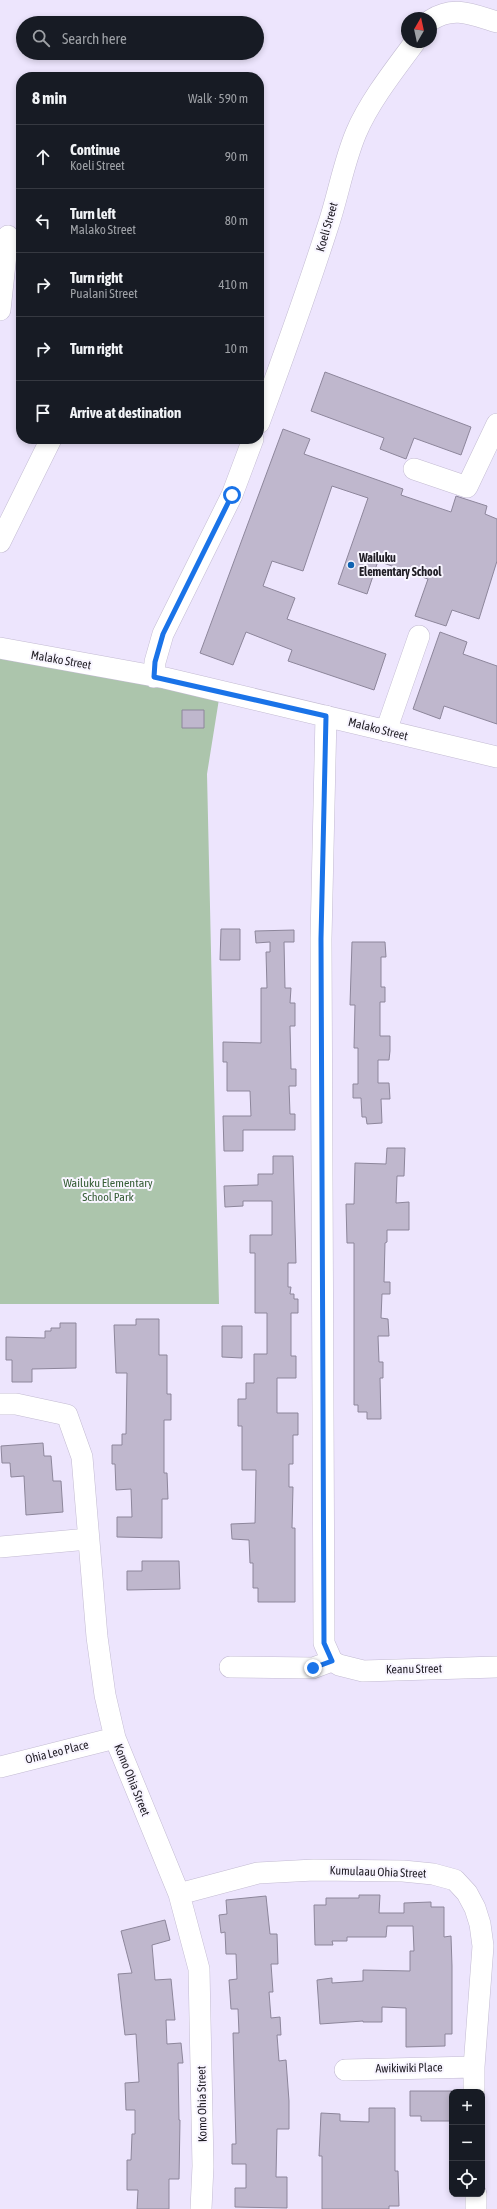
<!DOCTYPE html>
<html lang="en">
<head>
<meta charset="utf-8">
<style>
	:root { --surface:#171b24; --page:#20242c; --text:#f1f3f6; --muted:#9ea1a6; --line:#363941 }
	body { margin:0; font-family:"Asap Condensed",sans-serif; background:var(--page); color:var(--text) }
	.controls { position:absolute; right:12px; bottom:12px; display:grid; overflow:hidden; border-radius:8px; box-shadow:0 2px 6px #0003 }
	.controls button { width:36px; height:36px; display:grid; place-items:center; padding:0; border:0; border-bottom:1px solid var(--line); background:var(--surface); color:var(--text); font:20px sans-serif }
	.compass { position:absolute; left:401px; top:12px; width:36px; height:36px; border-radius:50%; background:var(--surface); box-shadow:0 2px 6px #0003; rotate:9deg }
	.stop { position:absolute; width:12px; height:12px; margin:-9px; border:3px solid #1a73e8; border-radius:50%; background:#fff }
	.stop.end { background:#1a73e8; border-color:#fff; box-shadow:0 1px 4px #0008 }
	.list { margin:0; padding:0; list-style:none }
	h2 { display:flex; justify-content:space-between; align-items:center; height:52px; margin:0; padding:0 16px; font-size:17px }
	h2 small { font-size:13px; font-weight:400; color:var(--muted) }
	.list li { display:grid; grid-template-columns:26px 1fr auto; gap:12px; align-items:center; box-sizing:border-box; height:64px; padding:0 16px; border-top:1px solid var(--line) }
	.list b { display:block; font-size:15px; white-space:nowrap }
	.list p { margin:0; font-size:13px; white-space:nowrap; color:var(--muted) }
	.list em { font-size:13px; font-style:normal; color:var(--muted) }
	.icon { flex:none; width:22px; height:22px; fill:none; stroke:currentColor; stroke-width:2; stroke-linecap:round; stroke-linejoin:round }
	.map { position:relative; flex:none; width:497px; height:2209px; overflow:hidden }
	.search { position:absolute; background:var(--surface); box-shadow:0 2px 6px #0003; left:16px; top:16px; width:248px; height:44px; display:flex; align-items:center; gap:10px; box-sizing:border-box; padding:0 14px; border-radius:22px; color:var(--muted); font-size:15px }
	.panel { position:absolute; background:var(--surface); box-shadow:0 2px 6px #0003; left:16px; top:72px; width:248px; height:372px; border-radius:16px }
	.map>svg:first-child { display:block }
	.green { fill:#acc5ac }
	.building { fill:#bfb7cd; stroke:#8d869b }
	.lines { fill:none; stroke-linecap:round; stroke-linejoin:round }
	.minor-casing { stroke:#c3bbd2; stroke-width:22 }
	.minor { stroke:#fff; stroke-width:21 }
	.route { stroke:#1a73e8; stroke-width:5 }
	.poi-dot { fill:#1162b1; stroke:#f8f5ff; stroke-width:1.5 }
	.labels { text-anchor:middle; stroke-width:4; stroke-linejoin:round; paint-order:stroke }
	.street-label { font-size:12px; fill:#201d25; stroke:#f8f5ff }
	.poi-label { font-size:12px; font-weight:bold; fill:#201d25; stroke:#f8f5ff; text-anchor:start }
	.park-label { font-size:12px; fill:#355d35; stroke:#f8f5ff }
</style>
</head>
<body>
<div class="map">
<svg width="497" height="2209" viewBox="0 0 497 2209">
	<rect width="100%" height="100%" fill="#ede5fd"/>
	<path class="green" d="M0,650L219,699L207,774L219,1304H0Z"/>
	<path class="building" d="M325,372L471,427L461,455L414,438L406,459L380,449L384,438L311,411Z
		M283,429L310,439L304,454L403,489L401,495L451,512L456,496L487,506L485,514L497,519V561L479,619L452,610L446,626L415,616L428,579L378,561L367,594L338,584L368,498L332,486L303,571L272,561L263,586L295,598L287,619L386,654L374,690L288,661L292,650L246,632L233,665L200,653Z
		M440,632L467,642L463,654L497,666V724L444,706L440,719L413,709Z
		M182,710H204V728H182Z
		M221,929H240V960H220Z
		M294,930V942H284L285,988H291L290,1003H295V1026H290L291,1069H296V1086H289L290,1114H295V1130H243V1151H224L223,1116H251L250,1091H227V1062H223V1042L261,1043V988H267L266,952H270V942L256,943L255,931Z
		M352,942H385L386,957H381V987H385V1002H380V1036H390V1051L389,1060H378V1083H389L390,1099H381L382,1123L367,1124L366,1117H362L361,1098H353V1084H358V1048H354L355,1005H350Z
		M387,1148H405L404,1176H397L396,1203L409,1202V1230H387V1242L385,1243L384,1282H390V1294H382L381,1318L388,1319L389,1336H378L379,1362H383V1378H380L381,1419H367V1412H358V1405H354V1243H347L346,1204H354L355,1163L386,1164Z
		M273,1156H293L296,1263H288V1287H291L290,1294H294V1299H298V1313H291V1356H296V1378H277V1413H298V1435H293V1464H289V1487H293L292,1528H295V1602H258V1588H253V1563H250L249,1540L232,1539L231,1524L255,1523L256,1470H242V1426H238V1399H246V1383H254V1354H267V1313H255V1253H250V1235H272V1201H243V1206L225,1207L224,1186L258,1185V1174H273Z
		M136,1319H159V1355H167V1394H171V1420H164V1473H167L168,1499H162V1538L117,1537V1517H132L131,1489L116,1490L115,1464H112V1445H122V1434H126L127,1373H116L114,1325H136Z
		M60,1323H76V1368L32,1369V1382H12V1360H6V1337L45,1338V1331H51V1328H60Z
		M222,1326H242V1358L222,1357Z
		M43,1443L44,1456H51L53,1481H61L63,1512L26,1515L24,1476L11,1477L10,1463H2L1,1446Z
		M142,1561H179L180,1589L127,1590V1571H142Z
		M359,1895H380L379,1913H404V1903L431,1902V1907H444V1937L451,1936L452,1966V2034H445V2046L406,2047V2008L382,2007V2022H363V2021L320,2024L317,1980L332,1978V1983L363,1981V1970L410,1971V1951H414L413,1926H387L386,1937H347V1941H332L333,1945H315L314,1905H326V1898H359Z
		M266,1896L270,1934H277L278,1964H271L273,1992H269L271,2018L280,2017L281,2035H277L279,2061L286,2060L289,2101V2129H277L276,2177H287V2208L235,2207V2188H246V2164H232V2144H236L233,2033H239L238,2009H231L229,1980L237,1979L236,1954H226L225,1932L221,1933L219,1915L227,1914L226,1900Z
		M165,1920L170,1940L152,1945L155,1980L171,1979L175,2020H166L167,2044L181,2043L183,2063H178L179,2120H180L179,2179H169V2209H137L138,2190H127V2160H131L132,2134H135V2110H126L125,2083L139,2082L136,2034L125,2035L121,2001L118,1974L132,1973L121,1931Z
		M410,2091H452V2121H421V2116H410Z
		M369,2108H395V2171H398L399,2206H389V2209H322V2156H319L321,2113L340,2114V2121L369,2122Z"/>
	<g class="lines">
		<defs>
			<path id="minor" d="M431,20C454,5 473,15 497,22
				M0,310L8,236
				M259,423C283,358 306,294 327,229C338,197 343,164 356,133C369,102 395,69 415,42
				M414,469L467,487L497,424
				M0,542L51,439
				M0,648L165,678L497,757
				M154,677L155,662L163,634L232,495L253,439
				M326,716L321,939L324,1643L332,1661
				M386,731L419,636
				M0,1404H16L67,1415L82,1457L97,1637L105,1695L115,1738L179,1894L199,1969L203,2166L201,2209
				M0,1547L88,1539
				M332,1661L339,1665L363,1671L497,1667
				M230,1667L313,1668L332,1661
				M0,1767L115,1738
				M179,1894L258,1873L314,1870L403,1871L433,1874L455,1880L467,1893L475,1908L480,1924L483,1946L474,2067V2092
				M345,2070L474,2067
				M476,2194V2209"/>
		</defs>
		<use href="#minor" class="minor-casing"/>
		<use href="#minor" class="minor"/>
	</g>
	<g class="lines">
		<path class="route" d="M232,495L163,634L155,662L154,677L326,716L321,939L324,1643L332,1661L313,1668"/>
	</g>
	<circle class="poi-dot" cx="351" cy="565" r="4"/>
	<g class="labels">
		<g class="street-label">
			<text transform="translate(327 227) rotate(-74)" y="4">Koeli Street</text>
			<text transform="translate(61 660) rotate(10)" y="4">Malako Street</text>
			<text transform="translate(378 729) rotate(14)" y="4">Malako Street</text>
			<text transform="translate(414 1669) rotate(-1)" y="4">Keanu Street</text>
			<text transform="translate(57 1752) rotate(-14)" y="4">Ohia Leo Place</text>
			<text transform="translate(132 1780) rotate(68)" y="4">Komo Ohia Street</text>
			<text transform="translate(378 1872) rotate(2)" y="4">Kumulaau Ohia Street</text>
			<text transform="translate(409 2068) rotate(-1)" y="4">Awikiwiki Place</text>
			<text transform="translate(202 2104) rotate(-91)" y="4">Komo Ohia Street</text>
		</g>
		<g class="poi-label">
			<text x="359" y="562">Wailuku<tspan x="359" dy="14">Elementary School</tspan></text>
		</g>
		<g class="park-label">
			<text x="108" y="1187">Wailuku Elementary<tspan x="108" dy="14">School Park</tspan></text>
		</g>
	</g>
</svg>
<div class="controls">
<button>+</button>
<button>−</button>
<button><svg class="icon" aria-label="locate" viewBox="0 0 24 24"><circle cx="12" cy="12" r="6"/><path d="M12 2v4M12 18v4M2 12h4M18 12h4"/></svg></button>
</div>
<svg class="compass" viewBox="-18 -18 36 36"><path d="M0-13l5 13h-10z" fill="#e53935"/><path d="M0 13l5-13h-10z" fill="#9ea1a6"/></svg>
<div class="stop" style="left:232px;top:495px"></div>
<div class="stop end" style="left:313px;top:1668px"></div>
<div class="search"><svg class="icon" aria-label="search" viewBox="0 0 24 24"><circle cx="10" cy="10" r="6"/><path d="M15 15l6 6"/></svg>Search here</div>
<section class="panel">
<h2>8 min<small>Walk · 590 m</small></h2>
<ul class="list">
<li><svg class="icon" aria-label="ahead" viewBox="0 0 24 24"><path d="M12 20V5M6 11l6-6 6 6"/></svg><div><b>Continue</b><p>Koeli Street</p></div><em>90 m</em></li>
<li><svg class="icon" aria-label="left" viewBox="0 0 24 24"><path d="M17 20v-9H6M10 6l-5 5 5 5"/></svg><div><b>Turn left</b><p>Malako Street</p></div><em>80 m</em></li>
<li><svg class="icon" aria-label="right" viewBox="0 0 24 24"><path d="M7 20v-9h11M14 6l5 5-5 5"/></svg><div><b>Turn right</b><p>Pualani Street</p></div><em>410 m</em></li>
<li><svg class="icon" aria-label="right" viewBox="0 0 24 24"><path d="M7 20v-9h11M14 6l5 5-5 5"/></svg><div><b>Turn right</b></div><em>10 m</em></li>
<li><svg class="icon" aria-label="arrive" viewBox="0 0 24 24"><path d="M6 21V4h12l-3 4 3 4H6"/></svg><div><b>Arrive at destination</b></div></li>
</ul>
</section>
</div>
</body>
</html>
